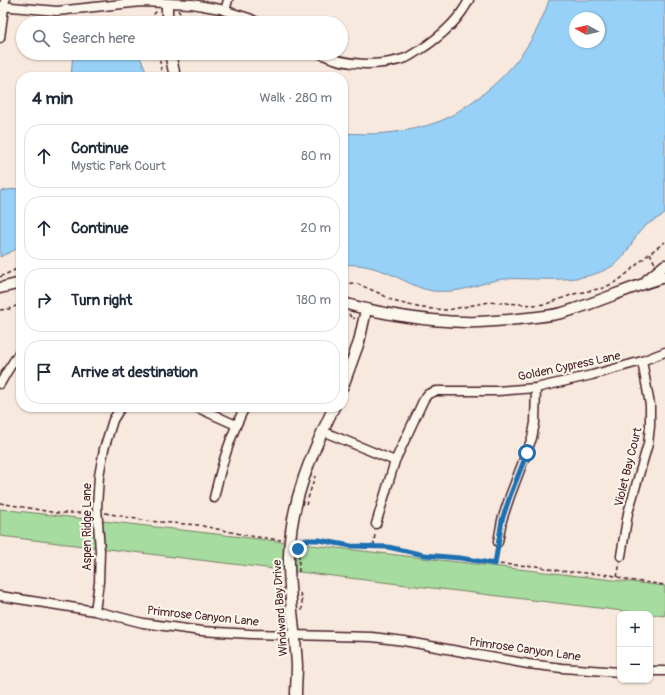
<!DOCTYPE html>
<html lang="en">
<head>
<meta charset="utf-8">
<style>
	:root { --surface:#fff; --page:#f2f2f3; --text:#1f2937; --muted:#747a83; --line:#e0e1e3 }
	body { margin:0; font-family:Pangolin,sans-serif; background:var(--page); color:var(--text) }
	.controls { position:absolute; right:12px; bottom:12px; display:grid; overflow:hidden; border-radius:8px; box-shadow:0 1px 3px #0004 }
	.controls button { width:36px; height:36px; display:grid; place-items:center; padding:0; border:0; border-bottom:1px solid var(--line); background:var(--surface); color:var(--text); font:20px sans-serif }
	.compass { position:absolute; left:569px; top:12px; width:36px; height:36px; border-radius:50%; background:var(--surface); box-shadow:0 1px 3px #0004; rotate:278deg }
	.stop { position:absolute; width:12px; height:12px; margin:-9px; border:3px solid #1f6fb2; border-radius:50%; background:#fff }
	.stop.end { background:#1f6fb2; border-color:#fff; box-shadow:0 1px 4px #0008 }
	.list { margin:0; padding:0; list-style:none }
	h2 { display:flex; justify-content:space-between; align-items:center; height:52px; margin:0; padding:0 16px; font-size:17px }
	h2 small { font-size:13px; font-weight:400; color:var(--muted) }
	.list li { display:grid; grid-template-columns:26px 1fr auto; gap:12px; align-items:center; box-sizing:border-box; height:64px; margin:0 8px 8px; padding:0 8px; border:1px solid var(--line); border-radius:16px }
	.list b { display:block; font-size:15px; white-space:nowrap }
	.list p { margin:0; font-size:13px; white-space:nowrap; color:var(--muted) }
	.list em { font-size:13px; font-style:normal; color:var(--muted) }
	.icon { flex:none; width:22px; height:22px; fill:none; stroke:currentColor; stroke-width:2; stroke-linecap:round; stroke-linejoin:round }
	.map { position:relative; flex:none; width:665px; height:695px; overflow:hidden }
	.search { position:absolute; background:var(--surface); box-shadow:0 1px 3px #0004; left:16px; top:16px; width:332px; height:44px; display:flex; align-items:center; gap:10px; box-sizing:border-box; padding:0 14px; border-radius:22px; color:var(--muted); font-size:15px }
	.panel { position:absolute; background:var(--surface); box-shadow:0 1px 3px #0004; left:16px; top:72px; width:332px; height:340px; border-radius:16px }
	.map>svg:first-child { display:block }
	.green { fill:#a6dc9f; stroke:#787e65 }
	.water { fill:#97d1f7; stroke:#788aa5; fill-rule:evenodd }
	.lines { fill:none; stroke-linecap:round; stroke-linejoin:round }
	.minor-casing { stroke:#4a1f2b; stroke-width:11 }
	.tertiary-casing { stroke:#4a1f2b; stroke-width:13 }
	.path { stroke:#4a1f2b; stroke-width:1.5; stroke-dasharray:4 3; stroke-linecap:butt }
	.minor { stroke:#fbf7ec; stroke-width:8 }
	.tertiary { stroke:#fbf7ec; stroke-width:10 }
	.route { stroke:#1f6fb2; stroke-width:5 }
	.labels { text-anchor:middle; stroke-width:4; stroke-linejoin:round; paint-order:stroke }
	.street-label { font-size:12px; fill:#4a1f2b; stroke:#fbf7ec }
</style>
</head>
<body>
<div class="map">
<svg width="665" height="695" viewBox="0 0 665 695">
	<rect width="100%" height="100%" fill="#f7e9dd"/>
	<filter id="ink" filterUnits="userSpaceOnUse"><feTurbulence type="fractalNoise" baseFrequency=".025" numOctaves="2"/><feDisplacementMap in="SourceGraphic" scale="8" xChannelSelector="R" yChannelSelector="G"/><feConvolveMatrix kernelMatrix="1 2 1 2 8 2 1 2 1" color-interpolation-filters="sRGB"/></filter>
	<g filter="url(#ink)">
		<path class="green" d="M0,509L665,586V616L0,536Z"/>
		<path class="water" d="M549,0H665V214C658,218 650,222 644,227C632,238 629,255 614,265C582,286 540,277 504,279C493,280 482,284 472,287C459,291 446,292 433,291C421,289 411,284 401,279C383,270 364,263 343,265V133C373,135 395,134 425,126C431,124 439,122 445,119C451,116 457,112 463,108C504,82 534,47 549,0ZM575,18H599V42H575Z
			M73,53H138L145,68L147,77H71Z
			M21,188V247L0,257V191Z"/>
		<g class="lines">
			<defs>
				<path id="minor" d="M0,6L57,11L141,2L192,4L220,9L249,18L259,23
					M225,11L228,0
					M0,38L5,0
					M319,53C344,66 379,67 406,58C411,56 415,52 420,50C440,37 458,22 469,0
					M0,384L8,370L21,350
					M196,407L236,425
					M322,431L395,461
					M214,498C221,466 230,436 245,407
					M376,524L395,461L424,399L428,394L436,391H497L536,388L592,375L642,361L665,352
					M498,542L502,520L510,496L532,438L535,423L536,388
					M621,556L628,513L648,444L650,426V405L642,361
					M0,596L95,611L143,623L201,631L251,634L372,637L404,641L528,664L562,668L620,672
					M95,611L99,582L100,551L97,507L99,476L104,449L113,420L121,407
					M650,671H665"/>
				<path id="tertiary" d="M167,23V4
					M170,53L175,77
					M647,280L665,265
					M0,288L21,283
					M343,303C382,314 424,321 465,322C479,323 494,321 508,320C525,318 545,317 562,313C597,303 630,287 665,277
					M343,386L359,342L366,310
					M296,695C296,685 297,675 297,665C295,628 288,592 289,555C291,500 311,455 334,407"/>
			</defs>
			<use href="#minor" class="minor-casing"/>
			<use href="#tertiary" class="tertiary-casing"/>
			<path class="path" d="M178,10L181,15L178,23
				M157,21L154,14L158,10
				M159,53L161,70L164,77
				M650,253L655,264
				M0,277L21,267
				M343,282L358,284L381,294L393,301L421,308L448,310L489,302L533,305L546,304L574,294L603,288L614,283L623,277L650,253L665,242
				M0,310L9,309L21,304
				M349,314L352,319L355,318
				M0,503L57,513H89
				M306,505L315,476
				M105,513L147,521L198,525L250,536L281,540
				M299,540H319L351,546L388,547L430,556L460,558L495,564L536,566L560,571L611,575L628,580L665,585
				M374,546L375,532
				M299,554V572
				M495,564L497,550
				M617,577L620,563
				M280,584C278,594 280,602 282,612
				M300,593L302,601V611"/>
			<use href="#minor" class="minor"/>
			<use href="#tertiary" class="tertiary"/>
		</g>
	</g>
	<g class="lines" filter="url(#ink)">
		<path class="route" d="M298,549V540H319L351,546L388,547L424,555L460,558L495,564L502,520L510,496L527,453"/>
	</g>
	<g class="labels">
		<g class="street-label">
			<text transform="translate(569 366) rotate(-12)" y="4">Golden Cypress Lane</text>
			<text transform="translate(628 467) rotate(-76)" y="4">Violet Bay Court</text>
			<text transform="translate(87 527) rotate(-90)" y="4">Aspen Ridge Lane</text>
			<text transform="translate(280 608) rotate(-94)" y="4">Windward Bay Drive</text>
			<text transform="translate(203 616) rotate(6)" y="4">Primrose Canyon Lane</text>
			<text transform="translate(525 649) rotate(8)" y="4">Primrose Canyon Lane</text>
		</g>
	</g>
</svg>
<div class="controls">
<button>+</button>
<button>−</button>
</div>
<svg class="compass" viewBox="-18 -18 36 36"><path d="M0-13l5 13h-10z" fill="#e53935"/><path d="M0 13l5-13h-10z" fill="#747a83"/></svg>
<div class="stop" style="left:527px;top:453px"></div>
<div class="stop end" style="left:298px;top:549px"></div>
<div class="search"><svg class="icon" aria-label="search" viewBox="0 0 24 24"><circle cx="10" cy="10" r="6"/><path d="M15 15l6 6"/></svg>Search here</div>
<section class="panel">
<h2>4 min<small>Walk · 280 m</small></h2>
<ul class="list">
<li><svg class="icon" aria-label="ahead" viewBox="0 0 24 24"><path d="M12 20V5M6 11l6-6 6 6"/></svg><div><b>Continue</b><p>Mystic Park Court</p></div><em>80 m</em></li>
<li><svg class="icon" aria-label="ahead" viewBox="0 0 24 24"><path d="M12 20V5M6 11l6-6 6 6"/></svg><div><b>Continue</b></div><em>20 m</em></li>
<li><svg class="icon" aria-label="right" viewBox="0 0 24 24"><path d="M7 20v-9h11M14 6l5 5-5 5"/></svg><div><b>Turn right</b></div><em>180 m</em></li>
<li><svg class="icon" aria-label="arrive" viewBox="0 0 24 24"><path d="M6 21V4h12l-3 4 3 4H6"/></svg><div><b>Arrive at destination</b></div></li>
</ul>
</section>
</div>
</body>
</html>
